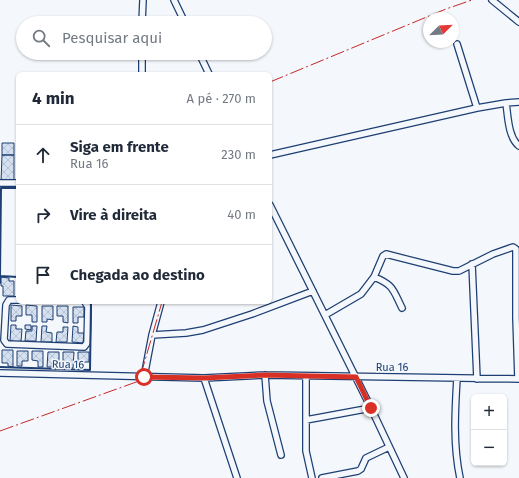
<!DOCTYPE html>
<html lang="pt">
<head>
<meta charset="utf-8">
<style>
	:root { --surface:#fff; --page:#f6f6f7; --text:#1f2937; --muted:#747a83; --line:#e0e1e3 }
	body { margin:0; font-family:"Fira Sans",sans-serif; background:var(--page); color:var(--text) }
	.controls { position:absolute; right:12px; bottom:12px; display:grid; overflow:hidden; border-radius:6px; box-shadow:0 1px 3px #0004 }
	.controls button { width:36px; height:36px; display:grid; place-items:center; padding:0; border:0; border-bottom:1px solid var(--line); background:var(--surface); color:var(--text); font:20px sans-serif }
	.compass { position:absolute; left:423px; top:12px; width:36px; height:36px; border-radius:50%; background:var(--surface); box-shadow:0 1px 3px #0004; rotate:66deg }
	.stop { position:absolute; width:12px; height:12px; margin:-9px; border:3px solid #d93025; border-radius:50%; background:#fff }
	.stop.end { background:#d93025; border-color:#fff; box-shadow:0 1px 4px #0008 }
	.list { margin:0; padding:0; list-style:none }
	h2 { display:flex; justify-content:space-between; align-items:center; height:52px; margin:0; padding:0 16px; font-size:17px }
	h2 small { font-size:13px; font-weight:400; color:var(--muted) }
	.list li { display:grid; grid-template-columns:26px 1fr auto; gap:12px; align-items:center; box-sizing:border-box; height:60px; padding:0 16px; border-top:1px solid var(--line) }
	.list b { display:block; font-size:15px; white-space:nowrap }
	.list p { margin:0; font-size:13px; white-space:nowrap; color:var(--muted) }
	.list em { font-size:13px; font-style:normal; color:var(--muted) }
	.icon { flex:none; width:22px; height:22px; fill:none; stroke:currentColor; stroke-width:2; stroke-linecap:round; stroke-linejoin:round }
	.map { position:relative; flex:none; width:519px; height:478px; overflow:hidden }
	.search { position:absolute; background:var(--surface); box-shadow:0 1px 3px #0004; left:16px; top:16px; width:256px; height:44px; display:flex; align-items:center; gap:10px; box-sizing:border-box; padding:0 14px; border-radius:22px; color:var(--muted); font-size:15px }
	.panel { position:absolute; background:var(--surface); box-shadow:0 1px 3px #0004; left:16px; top:72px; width:256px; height:232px; border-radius:6px }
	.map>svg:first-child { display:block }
	.building { fill:url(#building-cross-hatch); stroke:#1d3f73 }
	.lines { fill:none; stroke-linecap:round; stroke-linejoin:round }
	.minor-casing { stroke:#1d3f73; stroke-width:8 }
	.minor { stroke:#f4f7fb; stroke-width:5.5 }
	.wall { stroke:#1d3f73; stroke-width:2 }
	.power { stroke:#c62828; stroke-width:1; stroke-dasharray:14 3 2 3; stroke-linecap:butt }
	.route { stroke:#d93025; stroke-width:5 }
	.labels { text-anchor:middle; stroke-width:3; stroke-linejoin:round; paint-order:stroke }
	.street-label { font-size:11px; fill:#1d3f73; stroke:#f4f7fb }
</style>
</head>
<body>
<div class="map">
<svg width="519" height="478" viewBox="0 0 519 478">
	<defs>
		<pattern id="building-cross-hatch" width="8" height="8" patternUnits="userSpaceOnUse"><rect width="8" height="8" fill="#d5e0f0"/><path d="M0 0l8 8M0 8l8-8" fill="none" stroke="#b6c1d1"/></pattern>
	</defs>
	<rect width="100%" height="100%" fill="#f4f7fb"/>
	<path class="building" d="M2,143H14V155H2Z
		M2,155H14V182H1Z
		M1,277L9,278V281H14V296H3V286H1Z
		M11,305L22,306V316H16V321H11Z
		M26,305L37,306V322H32V315H26Z
		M42,306H53V320L47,319V322H42Z
		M57,306H68V323L63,322V316H57Z
		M73,307H84V317H78V323H73Z
		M11,325H16V329H22L21,342L10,341Z
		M25,325H31V330L25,329Z
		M32,326H37L36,341H25L26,331H32Z
		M42,326H47L46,332L52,333V342H41Z
		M73,326L78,327V333H84L83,343L72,342Z
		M63,327H68L67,342H56L57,332H63Z
		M2,350H13V367L8,366V363H2Z
		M17,351H28V361H22V366H17Z
		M32,351H43V367H38V361L32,360Z
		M48,352H59V362H52V367H47Z
		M63,352H74L73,368H68L69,362H63Z
		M78,352H89V362H83V368H78Z"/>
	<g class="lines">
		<defs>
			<path id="minor" d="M174,0L185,23
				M492,0L519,22
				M142,23L143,0
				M457,44L477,108
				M199,53L209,74
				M142,74V53
				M506,103C508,116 508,137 519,146
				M270,155L477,108L506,103L519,102
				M0,183H18
				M270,205L371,408L404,478
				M472,264L477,379
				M374,277C394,285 393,290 402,308
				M18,300H9L6,305L4,340L7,344L84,347L87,343L88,307L85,302
				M325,315L361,294L374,277L383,256L386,254L453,271H459L493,254L513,247L516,249V318L518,379
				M152,335L186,333L203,330L252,314L313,291
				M0,373L204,378L265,375L519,379
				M265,375L267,401L281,455
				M306,376V451L312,478
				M144,377L152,335L161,302
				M204,378L237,478
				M457,378C455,411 453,445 460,478
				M306,420L371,408
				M322,478L358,471L361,469L366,458L389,447"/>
		</defs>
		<use href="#minor" class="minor-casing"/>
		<use href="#minor" class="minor"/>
		<path class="wall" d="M0,276L1,188H18
			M0,283V276L18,277
			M0,367L90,370L91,302"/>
		<path class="power" d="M270,82L446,9L472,0
			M0,431L139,381L162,302"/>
	</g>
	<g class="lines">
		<path class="route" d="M144,377L204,378L265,375L356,377L371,408"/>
	</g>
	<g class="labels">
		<g class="street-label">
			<text transform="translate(68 364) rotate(1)" y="4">Rua 16</text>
			<text x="392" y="371">Rua 16</text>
		</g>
	</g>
</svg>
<div class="controls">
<button>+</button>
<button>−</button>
</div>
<svg class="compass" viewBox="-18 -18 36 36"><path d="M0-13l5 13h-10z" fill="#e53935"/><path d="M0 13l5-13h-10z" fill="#747a83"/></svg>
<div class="stop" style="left:144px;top:377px"></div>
<div class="stop end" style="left:371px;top:408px"></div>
<div class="search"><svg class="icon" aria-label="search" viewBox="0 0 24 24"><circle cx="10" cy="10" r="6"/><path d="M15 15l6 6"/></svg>Pesquisar aqui</div>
<section class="panel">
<h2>4 min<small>A pé · 270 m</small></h2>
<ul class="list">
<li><svg class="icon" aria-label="ahead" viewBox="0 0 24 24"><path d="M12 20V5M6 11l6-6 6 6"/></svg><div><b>Siga em frente</b><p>Rua 16</p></div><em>230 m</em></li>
<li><svg class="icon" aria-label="right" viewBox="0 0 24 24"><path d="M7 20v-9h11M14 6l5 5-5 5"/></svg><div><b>Vire à direita</b></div><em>40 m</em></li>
<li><svg class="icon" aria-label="arrive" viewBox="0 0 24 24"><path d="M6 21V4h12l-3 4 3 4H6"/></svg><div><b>Chegada ao destino</b></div></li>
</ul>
</section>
</div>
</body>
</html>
